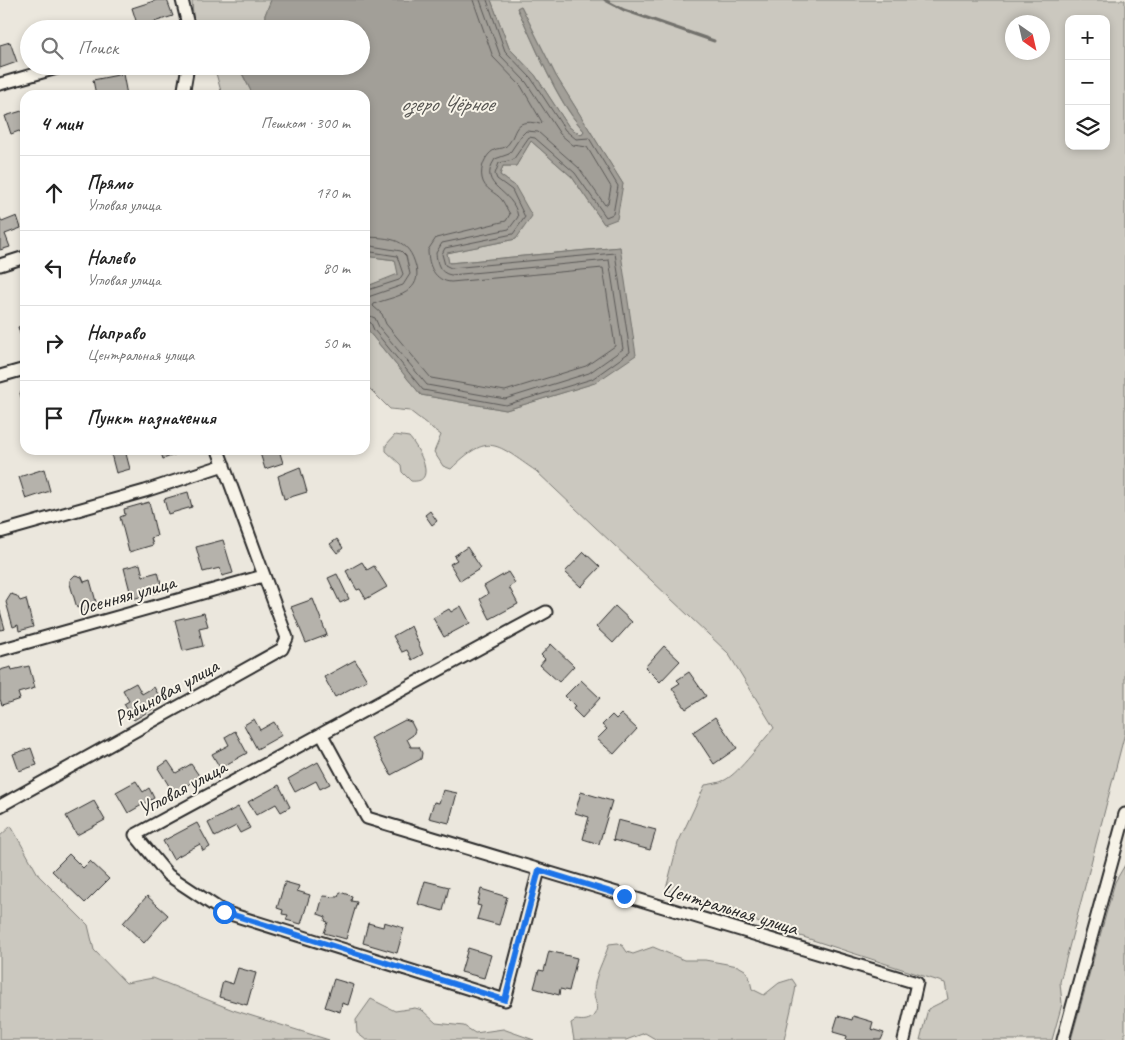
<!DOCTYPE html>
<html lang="ru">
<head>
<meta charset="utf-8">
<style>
	:root { --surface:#fff; --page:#f6f6f6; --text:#222; --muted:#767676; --line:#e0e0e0 }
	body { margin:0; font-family:Caveat,sans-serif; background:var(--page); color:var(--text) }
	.controls { position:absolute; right:15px; top:15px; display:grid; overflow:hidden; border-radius:10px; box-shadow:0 2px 8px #0003 }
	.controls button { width:45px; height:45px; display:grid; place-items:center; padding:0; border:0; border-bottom:1px solid var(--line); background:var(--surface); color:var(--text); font:25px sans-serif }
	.compass { position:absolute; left:1005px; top:15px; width:45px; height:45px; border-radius:50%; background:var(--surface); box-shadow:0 2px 8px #0003; rotate:146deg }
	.stop { position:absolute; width:15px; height:15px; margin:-11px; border:4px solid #1a73e8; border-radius:50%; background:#fff }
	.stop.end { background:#1a73e8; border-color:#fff; box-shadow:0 1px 5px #0008 }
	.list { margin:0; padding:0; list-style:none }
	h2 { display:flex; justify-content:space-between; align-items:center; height:65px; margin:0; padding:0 20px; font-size:21px }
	h2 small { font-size:16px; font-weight:400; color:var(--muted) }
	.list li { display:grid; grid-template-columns:32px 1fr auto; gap:15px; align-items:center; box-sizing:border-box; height:75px; padding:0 20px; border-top:1px solid var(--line) }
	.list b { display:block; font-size:19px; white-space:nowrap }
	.list p { margin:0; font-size:16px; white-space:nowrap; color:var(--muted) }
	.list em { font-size:16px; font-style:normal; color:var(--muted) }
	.icon { flex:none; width:28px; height:28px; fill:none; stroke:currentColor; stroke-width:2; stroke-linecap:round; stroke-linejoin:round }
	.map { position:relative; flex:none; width:1125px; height:1040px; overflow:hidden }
	.search { position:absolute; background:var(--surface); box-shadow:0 2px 8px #0003; left:20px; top:20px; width:350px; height:55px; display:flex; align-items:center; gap:12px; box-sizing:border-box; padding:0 18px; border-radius:28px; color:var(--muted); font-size:19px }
	.panel { position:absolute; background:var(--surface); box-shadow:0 2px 8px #0003; left:20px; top:90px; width:350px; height:365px; border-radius:15px }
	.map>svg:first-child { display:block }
	.green { fill:#cbc8bf; stroke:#7b7a75; fill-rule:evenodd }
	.water { fill:#a29f98; stroke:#72716c }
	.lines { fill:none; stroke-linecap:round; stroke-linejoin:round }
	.shore { stroke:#5b5957; stroke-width:1 }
	.stream { stroke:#72716c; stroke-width:3 }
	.building { fill:#b5b2ab; stroke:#2b2b2b }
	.street-casing { stroke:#2b2b2b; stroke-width:15 }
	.street { stroke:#f7f3e8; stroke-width:11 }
	.route { stroke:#1a73e8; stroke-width:6 }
	.labels { text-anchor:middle; stroke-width:4; stroke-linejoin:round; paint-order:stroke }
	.street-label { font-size:21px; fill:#2b2b2b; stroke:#f7f3e8 }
	.water-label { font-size:22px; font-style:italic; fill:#555451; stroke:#f7f3e8 }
</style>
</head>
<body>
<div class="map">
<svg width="1125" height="1040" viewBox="0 0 1125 1040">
	<rect width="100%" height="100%" fill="#ebe7dd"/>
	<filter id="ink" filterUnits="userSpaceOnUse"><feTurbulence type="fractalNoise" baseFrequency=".02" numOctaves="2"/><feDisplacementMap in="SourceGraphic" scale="10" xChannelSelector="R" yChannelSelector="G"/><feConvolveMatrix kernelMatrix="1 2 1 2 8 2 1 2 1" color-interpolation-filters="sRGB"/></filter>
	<g filter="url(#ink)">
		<path class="green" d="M192,0H271L265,15L264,29H194Z
			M491,0H1125V733L1060,982L1062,1004L1052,1040H920L928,1009L948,999L945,983L677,896L666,889L678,843L705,785C711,784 719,783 725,780C740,772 762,741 774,728L728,653L536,471C496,444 489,431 451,469L443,466L434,452L441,435L410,411L390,409L365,384V315L369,332L421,395L506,410L594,383L620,247L449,263L446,253L516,239L515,186L500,175L503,166H516L531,141L572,177L604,224L623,184L556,76L521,6L517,8C537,48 554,98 584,131L581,135L569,127L535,75L509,48ZM1069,19H1106V146H1069ZM1012,22H1042V52H1012Z
			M214,66H243L241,72L253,95H222Z
			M365,256L395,260L399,275L365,287Z
			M395,435L409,437C418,447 439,484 411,481L402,472L401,465L386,451V445Z
			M11,826L39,876L88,925L94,950L126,983L153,978L233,1010L329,1040H0V836Z
			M1125,865V1040H1071L1115,882Z
			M618,943L623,946L627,952L633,954L653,947L684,960H705L738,966L745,970L749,976L752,989L764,995L779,983L792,979L796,985L795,992L784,1040H657L645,1033L626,1040H574L571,1023L576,1020C583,1021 590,1021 594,1015C600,1007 594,1001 594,993C594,975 604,961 609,944Z
			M371,999L395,1011L415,1008L422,1010L436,1023L464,1026L475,1033L503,1029L534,1040H366L357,1033L356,1020Z"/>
		<path class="water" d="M271,0H491L509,48L535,75L569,127L581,135L584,131C554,97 537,48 517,8L521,6L556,76L623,184L617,219L604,224L572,177L531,141L516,166H503L500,175L515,186L532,216L516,239L447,253L449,263L620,247L636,355L595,383L506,410L421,395L369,332L365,315V287L398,274L395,260L365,256V95H253L241,71L243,66H361V29H264L265,15Z"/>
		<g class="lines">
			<path class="shore" d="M365,237C391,238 409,238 416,267C418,275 417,283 410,289C402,297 385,299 374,304L373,306L382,314L386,324L431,378L505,391L586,366L615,346L603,268L451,282C435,281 428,266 428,250L436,238L506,221L510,214C507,210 505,204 502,200C496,192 484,190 482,178C480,168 485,155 494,150C497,148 502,149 505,147C518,138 510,116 540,124L542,122L521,86L493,57L473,0
				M365,245L401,251L406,256L410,274L403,285L365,298
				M365,251L397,256L403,274L399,280L365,291
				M365,314L375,318L379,327L427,385L505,399L589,373L623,349L609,260L451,275C439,273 437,263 436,253L442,243L509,229L518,217C514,188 476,188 495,159L509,154L521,136L526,131L538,132L579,168L605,205L608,203L611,187L587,147L573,145L560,134L526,82L500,55L480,0
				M365,320L371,323L374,330L423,390L506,405L592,379L630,352L615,253L451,268L445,265L442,254L445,248L513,234L525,217L512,190L497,179L495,174L499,163L513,160L529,137L535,138L575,173L606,217L613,214L618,186L589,138L576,139L565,130L531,78L505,51L487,0"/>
			<path class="stream" d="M605,0L624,10L714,41"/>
		</g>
		<path class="building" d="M157,0H167L173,16L138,27L132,8Z
			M10,42L17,62L0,68V45Z
			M123,74L127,95H96L93,80Z
			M25,110V135L19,131L11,134L5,116Z
			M17,216L21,228L5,234L10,247L0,250V218L2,222Z
			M25,325V342L23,343L18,327Z
			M25,391V411L20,393Z
			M110,450H125L130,469L116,473Z
			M160,450H185V451L163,459Z
			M268,450H279L283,463L265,469L260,453Z
			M300,467L307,492L284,499L278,476Z
			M44,469L50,491L26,499L19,477Z
			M188,492L192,507L168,514L164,499Z
			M149,502L157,536L151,538L153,545L129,552L120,517L125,515L124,509Z
			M430,511L437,521L432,525L425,515Z
			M337,539L343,548L337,553L330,544Z
			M223,540L233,573L222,576L220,568L203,572L196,547Z
			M467,547L481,568L460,581L450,564L457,560L454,556Z
			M584,552L600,567L581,587L565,572Z
			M362,562L367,570L374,566L387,587L366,599L360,589L357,590L346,571Z
			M140,564L143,576L158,572L163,591L132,599L124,568Z
			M508,572L515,583L509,587L518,604L490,619L480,599L488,594L484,586Z
			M337,574L349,599L340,603L328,578Z
			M75,575L82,577L84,582L90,580L98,609L84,612L82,606L77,608L70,584V580Z
			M11,594L17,596L20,601L26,599L33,627L19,631L18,625L13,627L6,602Z
			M313,599L327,635L306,643L291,607Z
			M461,606L470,623L444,637L433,618L449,609L451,612Z
			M615,606L632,622L613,643L596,627Z
			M0,611L5,629L0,630Z
			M204,613L208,626L199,628L203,646L183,651L175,620Z
			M411,626L423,654L412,660L407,650L402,652L393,636Z
			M551,644L574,666L559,682L540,665L545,659L541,655Z
			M664,646L680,661L660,682L645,667Z
			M355,660L367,680L335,697L324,677Z
			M29,666L35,688L18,693L20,699L2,705L0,699V670L11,667L12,670Z
			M689,672L706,696L686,709L672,688L680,683L677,680Z
			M581,680L600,698L582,718L573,709L575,706L565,696Z
			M136,683L142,694L154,687L163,703L134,720L124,704L129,701L123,690Z
			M621,714L637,729L614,754L597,739L607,729L602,725L612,715L616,719Z
			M715,717L737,748L714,764L693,732Z
			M254,719L260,730L274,722L282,735L257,749L244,725Z
			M405,720L411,722L415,730L413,735L407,739L411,747H419L422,753L421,759L391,775L371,738Z
			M235,731L247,753L220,768L212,754L229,745L225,737Z
			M31,748L37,765L19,771L13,754Z
			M168,761L176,773L191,764L200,777L174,794L158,768Z
			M318,762L330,784L320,789L316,781L295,792L288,779Z
			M136,781L143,792L149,788L154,798L128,813L116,792Z
			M279,785L290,807L281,812L276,804L256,815L248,802Z
			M443,790L457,793L449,823L429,818L434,802L439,803Z
			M581,792L612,801L599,844L583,839L589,817L575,813Z
			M94,801L105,820L77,835L66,816Z
			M238,807L250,828L240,833L236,826L215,837L208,823Z
			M618,820L656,830L650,850L613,840Z
			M197,823L210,847L203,851L200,844L173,859L163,841Z
			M69,854L83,868L90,861L109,879L85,903L52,871Z
			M425,881L449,887L443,911L418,904Z
			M285,882L299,886L297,891L310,895L301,924L286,920L288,915L282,914L283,910L277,908Z
			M481,889L507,897L499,925L477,919L481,906L477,905Z
			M340,892L352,896L351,901L357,902L346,939L324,933L328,922L325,921L326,917L318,914L323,896L338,897Z
			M147,896L168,915L144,943L123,923Z
			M384,922L404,928L397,953L363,943L368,923L383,927Z
			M468,948L491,955L484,978L461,972Z
			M549,951L577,958L569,991L560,989L559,995L534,988L539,970L544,971Z
			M238,968L256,973L247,1005L219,997L223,981L233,984Z
			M334,979L354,985L348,1005L342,1003L340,1012L325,1007Z
			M838,1016L852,1020L853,1016L873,1022L871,1029L884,1033L881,1040H846L847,1036L833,1032Z"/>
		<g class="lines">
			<defs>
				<path id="street" d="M182,0L189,29
					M0,84L64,66
					M183,95L188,66
					M0,265L25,257
					M0,376L25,369
					M0,532L145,491L224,465
					M0,650L263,576
					M322,735L367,818L917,983L904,1040
					M0,806L282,649L287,638L218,450
					M539,870L505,1000L224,912L168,875L135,835L546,612
					M1063,1040L1125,814"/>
			</defs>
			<use href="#street" class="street-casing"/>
			<use href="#street" class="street"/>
		</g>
	</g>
	<g class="lines" filter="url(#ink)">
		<path class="route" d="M224,912L505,1000L539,870L624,896"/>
	</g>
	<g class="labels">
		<g class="street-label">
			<text transform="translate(126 595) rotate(-16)" y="7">Осенняя улица</text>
			<text transform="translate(166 692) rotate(-29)" y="7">Рябиновая улица</text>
			<text transform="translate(182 788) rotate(-28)" y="7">Угловая улица</text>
			<text transform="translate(730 908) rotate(17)" y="7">Центральная улица</text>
		</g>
		<g class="water-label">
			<text x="447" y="111">озеро Чёрное</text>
		</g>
	</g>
</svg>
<div class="controls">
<button>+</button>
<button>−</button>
<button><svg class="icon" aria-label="layers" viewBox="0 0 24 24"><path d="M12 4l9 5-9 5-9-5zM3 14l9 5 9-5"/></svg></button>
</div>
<svg class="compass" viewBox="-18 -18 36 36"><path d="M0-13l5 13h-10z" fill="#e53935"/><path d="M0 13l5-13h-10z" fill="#767676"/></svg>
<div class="stop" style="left:224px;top:912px"></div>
<div class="stop end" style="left:624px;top:896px"></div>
<div class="search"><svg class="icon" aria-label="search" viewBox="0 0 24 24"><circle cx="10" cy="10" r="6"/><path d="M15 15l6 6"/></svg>Поиск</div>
<section class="panel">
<h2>4 мин<small>Пешком · 300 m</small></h2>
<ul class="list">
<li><svg class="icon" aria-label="ahead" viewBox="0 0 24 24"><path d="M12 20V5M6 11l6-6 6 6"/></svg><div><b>Прямо</b><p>Угловая улица</p></div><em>170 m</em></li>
<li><svg class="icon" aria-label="left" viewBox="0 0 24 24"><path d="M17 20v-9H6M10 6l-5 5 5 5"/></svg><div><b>Налево</b><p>Угловая улица</p></div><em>80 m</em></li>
<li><svg class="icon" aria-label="right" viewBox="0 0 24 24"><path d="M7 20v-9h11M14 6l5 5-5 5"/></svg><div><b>Направо</b><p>Центральная улица</p></div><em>50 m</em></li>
<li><svg class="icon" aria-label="arrive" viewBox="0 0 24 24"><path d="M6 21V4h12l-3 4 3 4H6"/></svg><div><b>Пункт назначения</b></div></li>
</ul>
</section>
</div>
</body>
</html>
